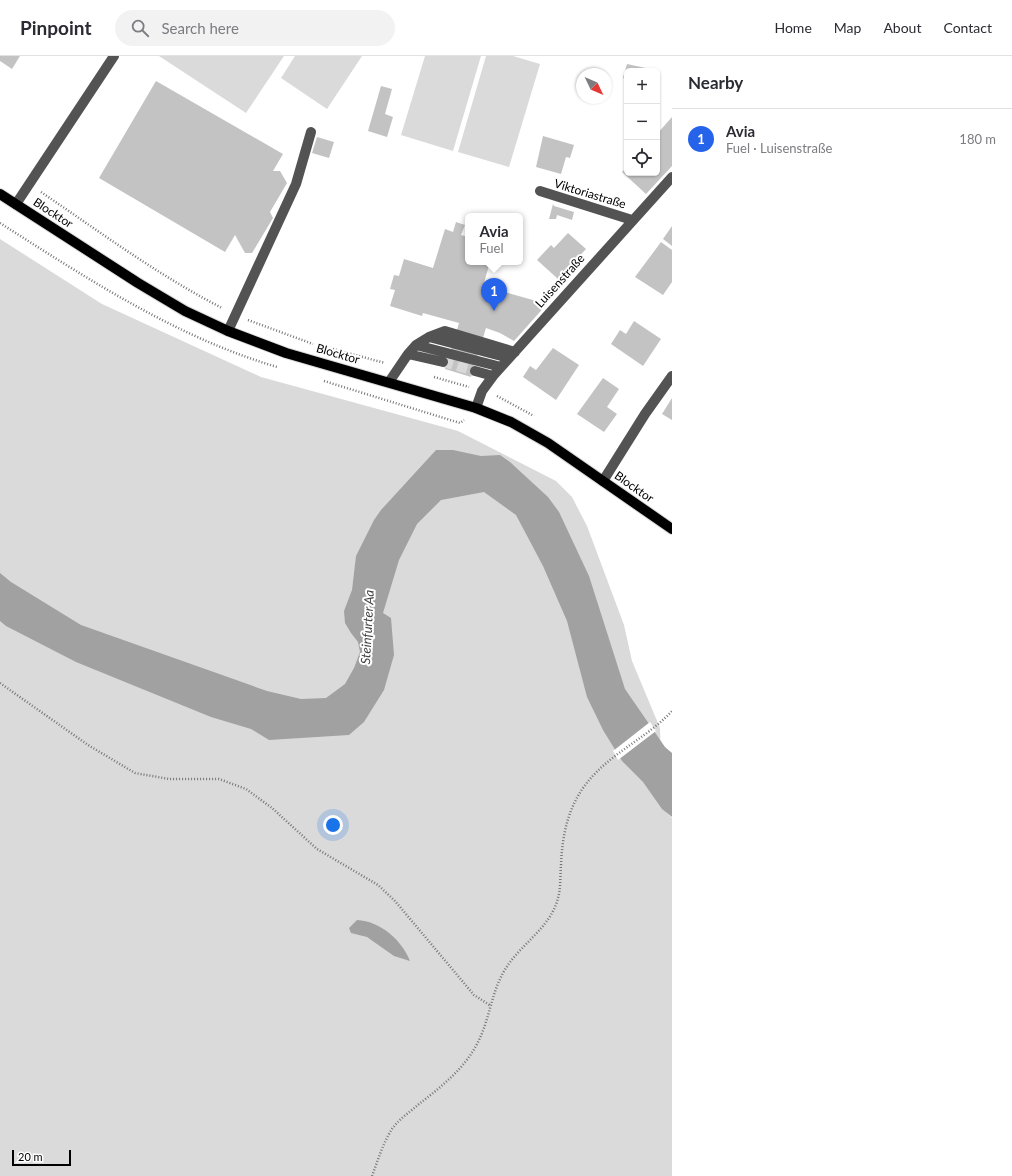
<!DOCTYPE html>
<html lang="en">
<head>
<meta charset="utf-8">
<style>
	:root { --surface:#fff; --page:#f2f2f3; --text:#2b2b33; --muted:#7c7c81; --line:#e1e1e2; --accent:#2563eb }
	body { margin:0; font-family:Lato,sans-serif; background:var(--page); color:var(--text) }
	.controls { position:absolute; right:12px; top:12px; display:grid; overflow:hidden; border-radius:6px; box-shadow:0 1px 3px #0004 }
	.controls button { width:36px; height:36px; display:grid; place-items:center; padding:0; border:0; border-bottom:1px solid var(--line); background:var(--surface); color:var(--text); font:20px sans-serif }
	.compass { position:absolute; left:576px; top:12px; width:36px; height:36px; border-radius:50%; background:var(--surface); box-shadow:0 1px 3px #0004; rotate:134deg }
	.scale { position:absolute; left:12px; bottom:10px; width:59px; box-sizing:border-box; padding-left:4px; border:2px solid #000; border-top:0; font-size:11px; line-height:14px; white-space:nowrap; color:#000; -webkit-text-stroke:3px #fff; paint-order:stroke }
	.you { position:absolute; left:333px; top:769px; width:14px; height:14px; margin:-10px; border:3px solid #fff; border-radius:50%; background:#1a73e8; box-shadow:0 0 0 6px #1a73e833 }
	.badge { display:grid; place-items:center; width:26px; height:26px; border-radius:50%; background:var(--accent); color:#fff; font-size:13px; font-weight:700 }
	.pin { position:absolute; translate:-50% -33px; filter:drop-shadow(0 1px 2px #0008) }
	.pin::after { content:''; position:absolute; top:21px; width:14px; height:12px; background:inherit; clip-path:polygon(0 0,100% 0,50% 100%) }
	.popup { position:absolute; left:465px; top:157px; width:58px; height:52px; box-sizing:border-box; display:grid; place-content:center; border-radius:6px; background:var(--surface); filter:drop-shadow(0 1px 3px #0005); font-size:13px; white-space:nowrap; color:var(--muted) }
	.popup b { font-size:15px; color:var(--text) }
	.popup::after { content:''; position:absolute; left:50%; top:100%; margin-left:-8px; border:8px solid transparent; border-top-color:var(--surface) }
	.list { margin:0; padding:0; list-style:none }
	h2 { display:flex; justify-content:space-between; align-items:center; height:52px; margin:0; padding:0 16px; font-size:17px }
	h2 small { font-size:13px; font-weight:400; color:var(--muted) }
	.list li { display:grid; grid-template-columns:26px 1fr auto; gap:12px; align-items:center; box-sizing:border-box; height:60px; padding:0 16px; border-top:1px solid var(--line) }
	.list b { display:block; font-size:15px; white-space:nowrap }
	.list p { margin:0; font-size:13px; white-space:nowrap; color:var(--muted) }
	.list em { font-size:13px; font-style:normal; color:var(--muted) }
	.icon { flex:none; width:22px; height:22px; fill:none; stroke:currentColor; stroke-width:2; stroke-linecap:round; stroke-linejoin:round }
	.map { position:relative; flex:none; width:672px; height:1120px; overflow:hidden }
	header { display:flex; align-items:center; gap:24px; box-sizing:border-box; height:56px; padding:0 20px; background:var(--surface); border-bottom:1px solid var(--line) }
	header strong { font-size:19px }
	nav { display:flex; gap:22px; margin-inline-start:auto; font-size:14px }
	.search { width:280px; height:36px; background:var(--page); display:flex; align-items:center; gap:10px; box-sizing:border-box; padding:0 14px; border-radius:22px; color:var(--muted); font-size:15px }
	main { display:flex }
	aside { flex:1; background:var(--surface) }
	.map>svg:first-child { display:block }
	.green { fill:#dadada }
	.water { fill:#a1a1a1 }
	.pier { fill:#fff }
	.building { fill:#c3c3c3 }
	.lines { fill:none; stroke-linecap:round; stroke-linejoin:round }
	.minor-tunnel { stroke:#d9d9d9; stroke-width:10; stroke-dasharray:10 5; stroke-linecap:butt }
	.major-casing { stroke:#dbdbdb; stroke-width:12 }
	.path { stroke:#757575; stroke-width:2.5; stroke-dasharray:1 2; stroke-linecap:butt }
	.minor { stroke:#535353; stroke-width:10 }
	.major { stroke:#000; stroke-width:10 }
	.labels { text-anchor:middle; stroke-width:4; stroke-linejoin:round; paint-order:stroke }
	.street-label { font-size:12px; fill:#000; stroke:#fff }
	.water-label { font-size:13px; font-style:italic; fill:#424242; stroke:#fff }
</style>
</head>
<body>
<header>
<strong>Pinpoint</strong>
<div class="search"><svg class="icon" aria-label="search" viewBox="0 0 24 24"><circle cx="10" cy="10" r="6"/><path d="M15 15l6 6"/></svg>Search here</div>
<nav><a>Home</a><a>Map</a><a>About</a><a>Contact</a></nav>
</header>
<main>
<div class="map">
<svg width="672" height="1120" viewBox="0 0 672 1120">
	<rect width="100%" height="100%" fill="#fff"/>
	<path class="green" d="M159,0H284L246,57Z
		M295,0H362L327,53L281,22Z
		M425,0H481L453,95L401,79Z
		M486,0H513L540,8L509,111L458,96Z
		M0,183L102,248L261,321L458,375L556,425L572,441L587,470L624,569L632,605L660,672L662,752L672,762V1120H0Z"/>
	<path class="water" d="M436,394H453L481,400L500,399L510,406L548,441L559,456L589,520L625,633L665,691L672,697V761L662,753L643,726L622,705L603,674L587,641L567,565L543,510L516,459L484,436L441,444L417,468L399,504L383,557L391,562L394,599L384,634L364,666L349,679L269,684L251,673L211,661L76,606L6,570L0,565V517L11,526L81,569L267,635L301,643L326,642L345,628L354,612L360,596L358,586L351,577L345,567L344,555L352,534L356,500L374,464L381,454Z
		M357,864C380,865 402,884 410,905L394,900L367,881L351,877L349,872Z"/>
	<path class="pier" d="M650,666L656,675L618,704L613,695Z"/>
	<path class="building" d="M0,0H20L12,13L0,5Z
		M627,8L655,14V15H627V23L623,22Z
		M156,25L283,98L273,115H280L287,127L270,156L273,162L252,197H245L235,179L225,196L99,122Z
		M381,30L392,33L385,58L393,61L387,81L368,75Z
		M672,61V110L646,138L622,116L627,111V117H657V78Z
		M543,80L574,89L570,102L566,101L561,118L536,111Z
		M317,81L334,86L329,102L312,97Z
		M553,148L554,150L574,156L572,164L557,159L556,163H549Z
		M456,166L465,169L461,179L468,181V206H490L483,230L547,248L514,285L500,277L486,272L471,321L445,313L459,267L423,257L422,260L390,250L395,234L390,233L394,219L399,220L404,203L433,212L445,173L453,176Z
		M672,170V190L663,183Z
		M568,177L586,193L558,223L537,204L551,189L554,192Z
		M661,186L672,194V226L663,239L635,221Z
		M634,265L661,283L643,310L611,288L620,274L626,278Z
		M553,292L579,309L556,344L523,321L530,310L536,314Z
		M603,322L619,333L607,351L617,358L604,376L577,358Z
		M672,342V364L662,358Z"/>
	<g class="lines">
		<path class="minor-tunnel" d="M443,306L475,315"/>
		<defs>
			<path id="major" d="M0,138L138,227L185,255L228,275L286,297L476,352L511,366L548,387L672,473"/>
		</defs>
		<use href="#major" class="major-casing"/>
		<path class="path" d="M41,136C100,176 158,219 222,252
			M0,167C88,223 176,281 277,311
			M248,264L313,288
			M333,293L385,307
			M434,321L469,331
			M324,325L460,367L464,364
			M497,340L534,360
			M0,627L88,689L135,717L169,723H219L246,733L272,752L317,793L378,829L395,845L474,939L491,950
			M372,1120C378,1104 383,1087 392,1073C399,1063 410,1056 419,1048C441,1031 464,1013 477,988C490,964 491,935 506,912C521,888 551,871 558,842C561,832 560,820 561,809C562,782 567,755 583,732C607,698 645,684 672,655"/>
		<path class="minor" d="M540,135L632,164
			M16,148L114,0
			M228,275L296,128L311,76
			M429,281L445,275L515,296
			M416,289L429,281L509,302
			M408,298L416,289L501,311
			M475,315L493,320
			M389,326L408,298L443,306
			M476,352L482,335L493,320L672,121
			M603,425L645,358L672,320"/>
		<use href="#major" class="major"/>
	</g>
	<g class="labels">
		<g class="street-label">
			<text transform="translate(590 138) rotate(17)" y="4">Viktoriastraße</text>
			<text transform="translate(53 157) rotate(33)" y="4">Blocktor</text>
			<text transform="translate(560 225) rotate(-48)" y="4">Luisenstraße</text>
			<text transform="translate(338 298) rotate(16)" y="4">Blocktor</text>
			<text transform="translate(634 431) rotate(35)" y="4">Blocktor</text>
		</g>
		<g class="water-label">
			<text transform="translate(367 571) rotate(-87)" y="5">Steinfurter Aa</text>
		</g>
	</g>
</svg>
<div class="controls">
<button>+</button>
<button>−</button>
<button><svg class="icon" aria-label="locate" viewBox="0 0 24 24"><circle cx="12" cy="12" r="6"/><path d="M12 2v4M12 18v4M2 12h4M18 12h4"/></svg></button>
</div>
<svg class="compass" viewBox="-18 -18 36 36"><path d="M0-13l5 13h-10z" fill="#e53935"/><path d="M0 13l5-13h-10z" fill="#7c7c81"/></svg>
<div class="scale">20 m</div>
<div class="you"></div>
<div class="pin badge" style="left:494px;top:255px">1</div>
<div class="popup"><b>Avia</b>Fuel</div>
</div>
<aside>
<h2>Nearby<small></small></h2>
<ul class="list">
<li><span class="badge">1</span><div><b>Avia</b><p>Fuel · Luisenstraße</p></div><em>180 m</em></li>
</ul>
</aside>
</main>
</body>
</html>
